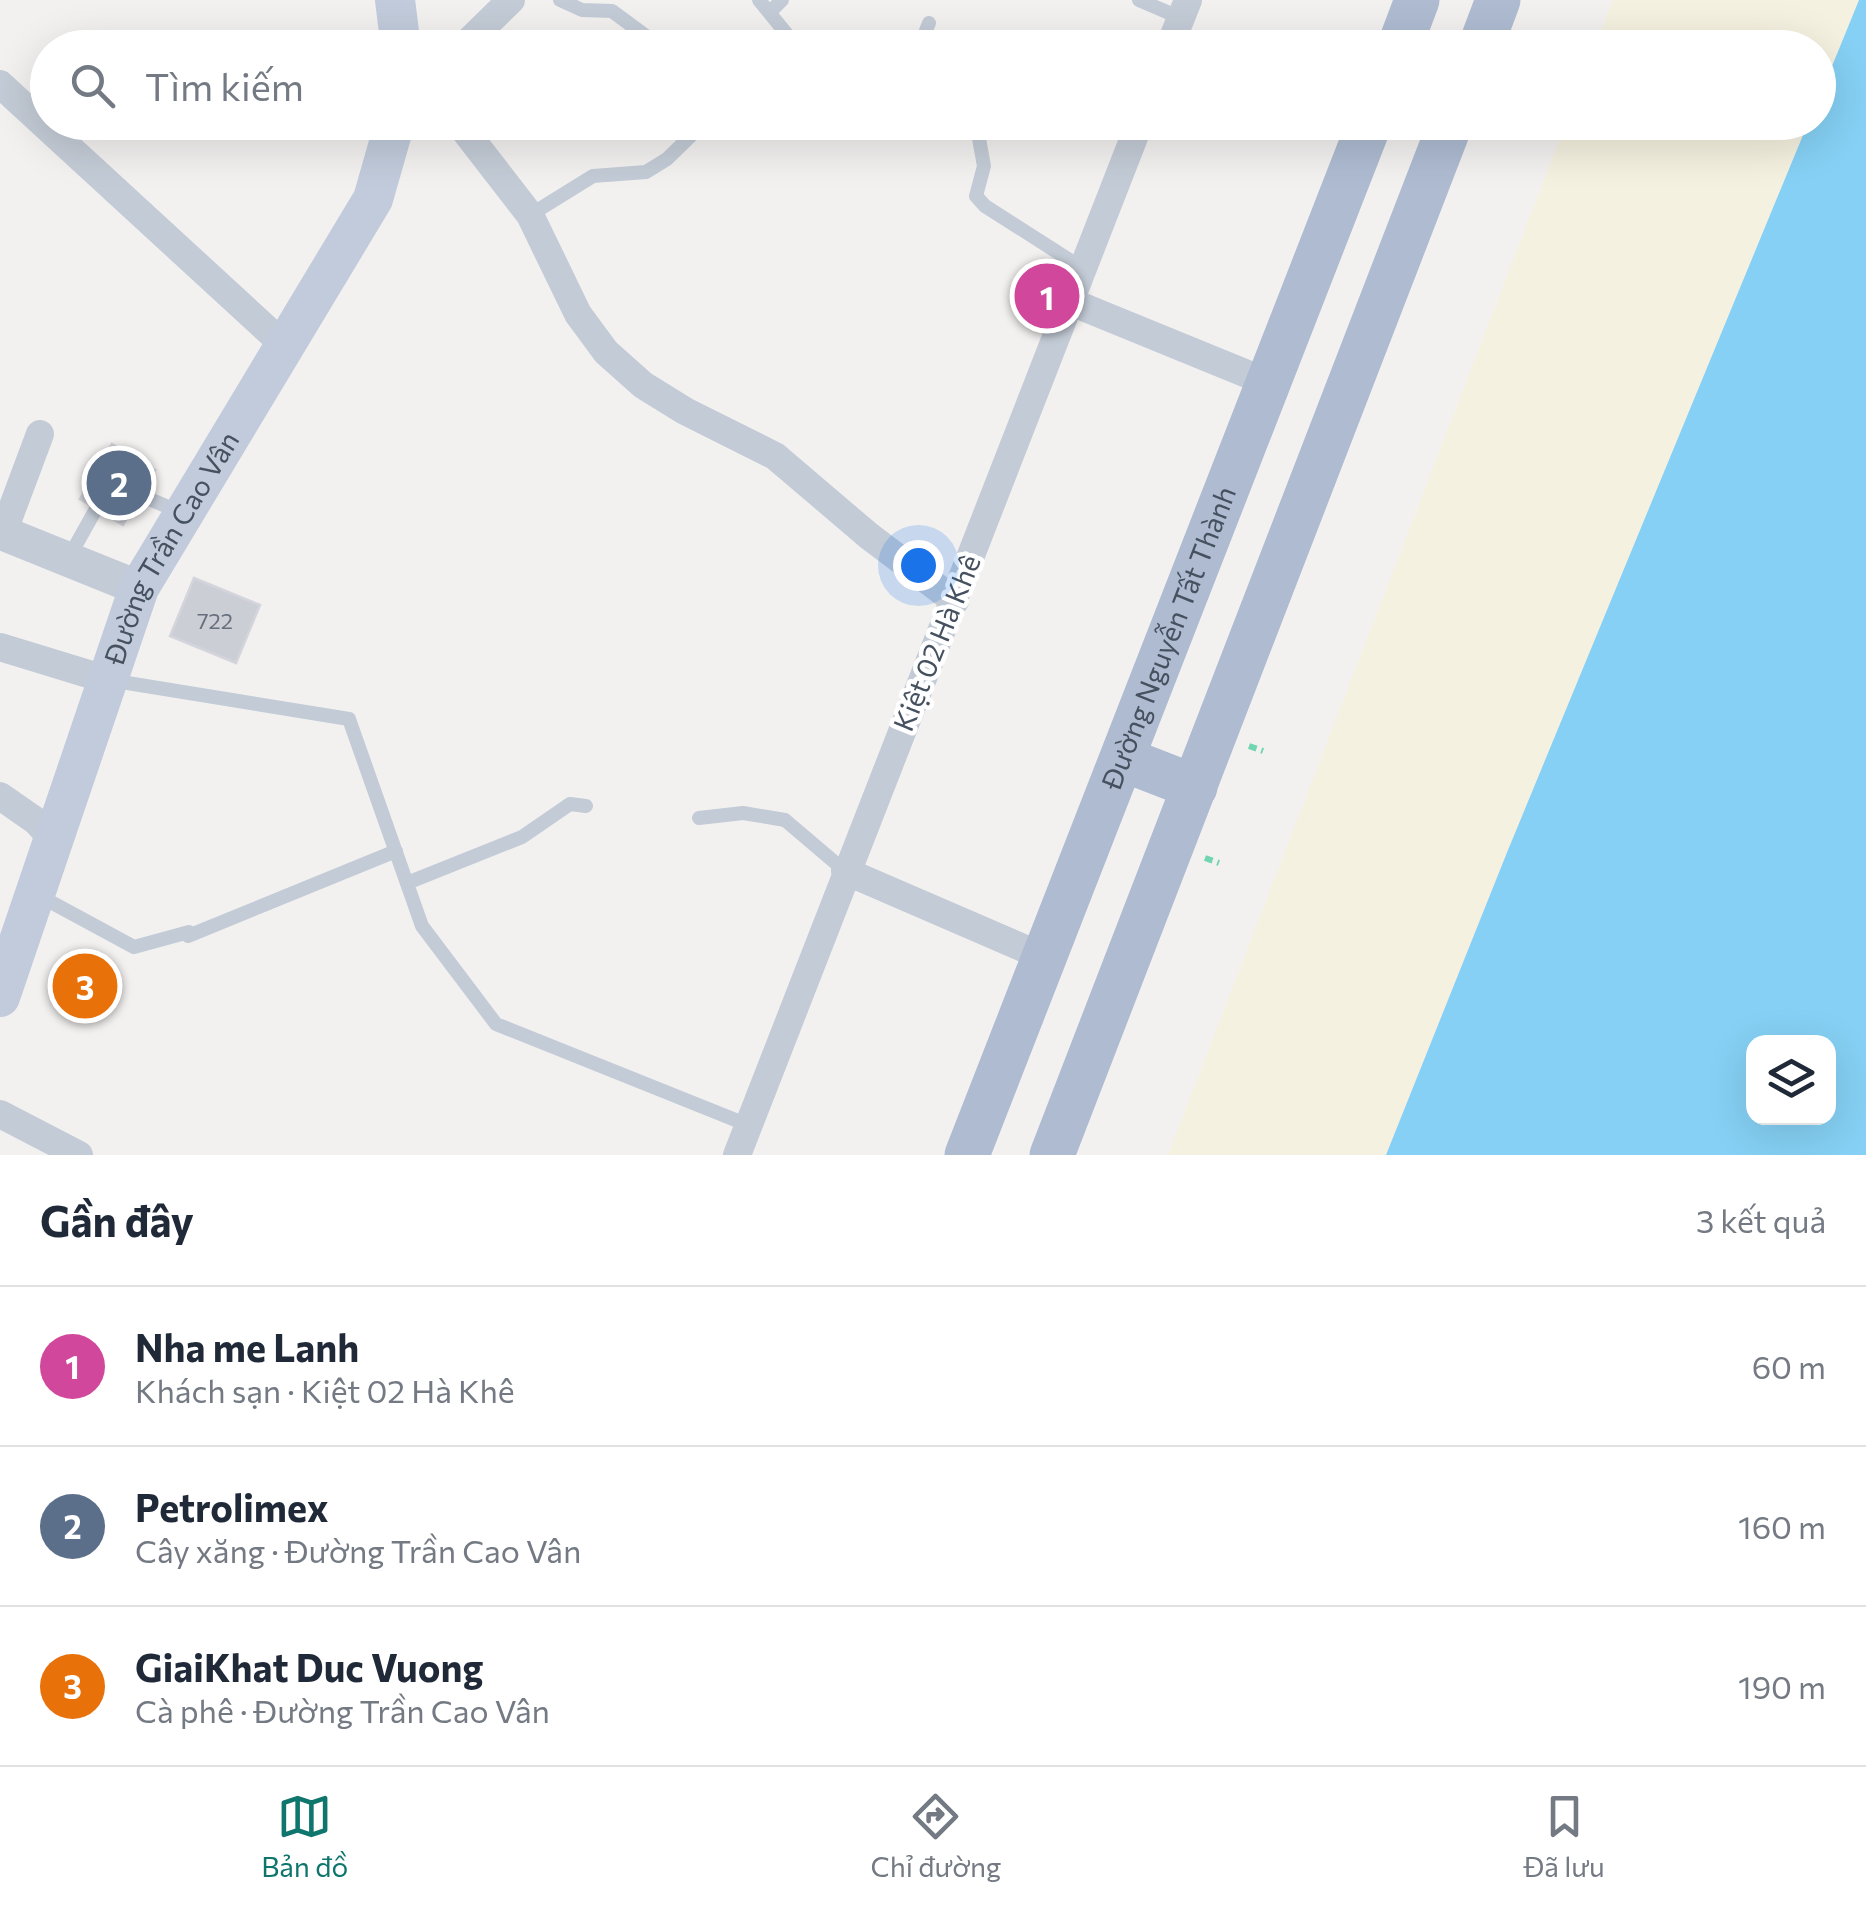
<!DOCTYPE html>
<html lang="vi">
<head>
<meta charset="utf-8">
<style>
	:root { --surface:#fff; --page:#f2f2f3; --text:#1f2937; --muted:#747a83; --line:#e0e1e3; --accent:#0f766e }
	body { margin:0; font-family:Commissioner,sans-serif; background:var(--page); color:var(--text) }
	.controls { position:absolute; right:30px; bottom:30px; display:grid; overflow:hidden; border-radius:20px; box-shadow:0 10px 40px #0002 }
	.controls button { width:90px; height:90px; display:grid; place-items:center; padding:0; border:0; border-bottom:2px solid var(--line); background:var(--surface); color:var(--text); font:50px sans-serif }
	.you { position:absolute; left:918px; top:565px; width:35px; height:35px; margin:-25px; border:8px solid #fff; border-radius:50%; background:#1a73e8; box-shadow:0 0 0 15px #1a73e833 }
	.badge { display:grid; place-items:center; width:65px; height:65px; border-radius:50%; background:var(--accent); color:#fff; font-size:32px; font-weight:700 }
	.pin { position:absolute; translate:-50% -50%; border:5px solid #fff; box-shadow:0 2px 10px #0006 }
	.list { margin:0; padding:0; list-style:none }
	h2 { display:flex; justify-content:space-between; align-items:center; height:130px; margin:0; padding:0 40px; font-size:42px }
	h2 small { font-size:32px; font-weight:400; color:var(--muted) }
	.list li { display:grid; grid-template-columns:65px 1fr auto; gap:30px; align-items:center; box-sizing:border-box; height:160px; padding:0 40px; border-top:2px solid var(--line) }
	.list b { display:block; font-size:38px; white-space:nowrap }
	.list p { margin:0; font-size:32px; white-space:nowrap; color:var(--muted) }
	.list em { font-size:32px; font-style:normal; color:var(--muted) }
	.icon { flex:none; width:55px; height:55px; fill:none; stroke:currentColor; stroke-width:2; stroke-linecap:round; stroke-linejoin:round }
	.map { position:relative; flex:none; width:1866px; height:1155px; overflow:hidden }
	.search { position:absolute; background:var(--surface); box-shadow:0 10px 40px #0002; left:30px; right:30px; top:30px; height:110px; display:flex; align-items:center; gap:25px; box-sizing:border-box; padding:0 35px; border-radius:55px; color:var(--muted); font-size:38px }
	.sheet { height:610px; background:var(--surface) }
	nav { display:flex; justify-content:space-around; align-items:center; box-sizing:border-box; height:140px; border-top:2px solid var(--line); background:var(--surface); font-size:28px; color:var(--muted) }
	nav a { display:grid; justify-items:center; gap:5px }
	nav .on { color:var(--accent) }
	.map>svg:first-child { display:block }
	.sand { fill:#f5f1e0 }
	.water { fill:#85d0f4; fill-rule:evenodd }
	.building { fill:#ccced6; stroke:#d4d5dc; stroke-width:2.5 }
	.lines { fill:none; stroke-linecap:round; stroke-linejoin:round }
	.path { stroke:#70d5b0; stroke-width:6; stroke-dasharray:8 5; stroke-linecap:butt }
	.service { stroke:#c3cbd6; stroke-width:14 }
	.minor { stroke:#c3cbd6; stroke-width:28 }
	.tertiary { stroke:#c3cbd6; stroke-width:35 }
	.secondary { stroke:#c1cbdb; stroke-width:40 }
	.primary { stroke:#aebbd1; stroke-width:45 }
	.labels { text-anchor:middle; stroke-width:9; stroke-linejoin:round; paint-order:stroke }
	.number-label { font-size:22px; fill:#68707e }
	.street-label { font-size:28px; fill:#465160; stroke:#fff }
</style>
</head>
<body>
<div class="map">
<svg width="1866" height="1155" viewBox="0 0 1866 1155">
	<rect width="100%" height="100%" fill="#f3f1f0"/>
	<path class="sand" d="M1613,0H1859L1819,98L1818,48H1595Z
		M1566,123H1808L1508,850L1386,1155H1168Z"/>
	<path class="water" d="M1859,0H1866V1155H1386L1508,850L1808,123L1818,122L1819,98ZM1754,1042H1828V1118H1754Z"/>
	<path class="building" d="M112,444L155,470L123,525L80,499Z
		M194,578L260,605L236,663L170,636Z"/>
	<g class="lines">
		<path class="path" d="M1249,746L1263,751
			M1205,858L1219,863"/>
		<path class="service" d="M560,0L582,10L612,11L662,48
			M759,0L798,48
			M1139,0L1181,18
			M771,11L782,0
			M919,48L929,23
			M976,122L984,166L976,196L985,206L1082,268
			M530,215L593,176L646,172L667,159L705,122
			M140,495L182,513
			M68,559L96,509
			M109,680L349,719L422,926L496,1024L748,1125
			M699,818L743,813L785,820L845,871
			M407,883L522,837L570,804L586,806
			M36,894L134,947L189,932L188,936L396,851"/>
		<path class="minor" d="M462,48L511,0
			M1169,48L1188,0
			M0,84L284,345
			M458,122L530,215L578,314L606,352L643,385L685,411L775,456L869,536L955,601
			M1071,302L1269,383
			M3,533L40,434
			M0,647L108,680
			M0,796L36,821L54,841
			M845,871L1044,957
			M0,1114L79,1155
			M737,1155L1140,122"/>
		<path class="tertiary" d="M0,532L139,588"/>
		<g class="secondary">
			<path d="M395,0L401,48"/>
			<path id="s1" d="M0,997L139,588L373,199L395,122"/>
		</g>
		<g class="primary">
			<path d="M1399,48L1417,0"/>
			<path d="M1480,48L1498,0"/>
			<path d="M1123,759L1195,787"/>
			<path id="s2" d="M967,1155L1370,122"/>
			<path d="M1052,1155L1451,122"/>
		</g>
	</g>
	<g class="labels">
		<g class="number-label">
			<text x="215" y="629">722</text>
		</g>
		<g class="street-label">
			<text dy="10" stroke="none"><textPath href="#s1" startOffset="482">Đường Trần Cao Vân</textPath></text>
			<text dy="10" stroke="none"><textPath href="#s2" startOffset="555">Đường Nguyễn Tất Thành</textPath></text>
			<text transform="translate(937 643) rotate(-68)" y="10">Kiệt 02 Hà Khê</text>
		</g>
	</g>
</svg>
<div class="controls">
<button><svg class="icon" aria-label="layers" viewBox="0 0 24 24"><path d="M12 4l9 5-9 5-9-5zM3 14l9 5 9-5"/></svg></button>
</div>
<div class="you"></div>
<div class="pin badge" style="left:1047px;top:296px;background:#d1479c">1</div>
<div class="pin badge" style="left:119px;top:483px;background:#5c6f8a">2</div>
<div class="pin badge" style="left:85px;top:986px;background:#e8710a">3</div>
<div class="search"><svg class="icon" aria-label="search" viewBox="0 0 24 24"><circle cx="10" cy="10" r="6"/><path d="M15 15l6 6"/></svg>Tìm kiếm</div>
</div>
<section class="sheet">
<h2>Gần đây<small>3 kết quả</small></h2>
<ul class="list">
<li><span class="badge" style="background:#d1479c">1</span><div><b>Nha me Lanh</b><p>Khách sạn · Kiệt 02 Hà Khê</p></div><em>60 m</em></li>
<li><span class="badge" style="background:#5c6f8a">2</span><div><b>Petrolimex</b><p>Cây xăng · Đường Trần Cao Vân</p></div><em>160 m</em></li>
<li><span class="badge" style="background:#e8710a">3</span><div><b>GiaiKhat Duc Vuong</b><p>Cà phê · Đường Trần Cao Vân</p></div><em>190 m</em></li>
</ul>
</section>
<nav>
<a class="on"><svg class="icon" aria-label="map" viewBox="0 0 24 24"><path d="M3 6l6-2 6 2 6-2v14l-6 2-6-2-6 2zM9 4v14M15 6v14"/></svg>Bản đồ</a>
<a><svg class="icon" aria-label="directions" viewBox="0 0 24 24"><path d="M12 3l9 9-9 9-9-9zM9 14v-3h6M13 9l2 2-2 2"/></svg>Chỉ đường</a>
<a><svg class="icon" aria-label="saved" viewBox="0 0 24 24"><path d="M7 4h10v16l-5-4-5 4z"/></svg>Đã lưu</a>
</nav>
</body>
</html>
